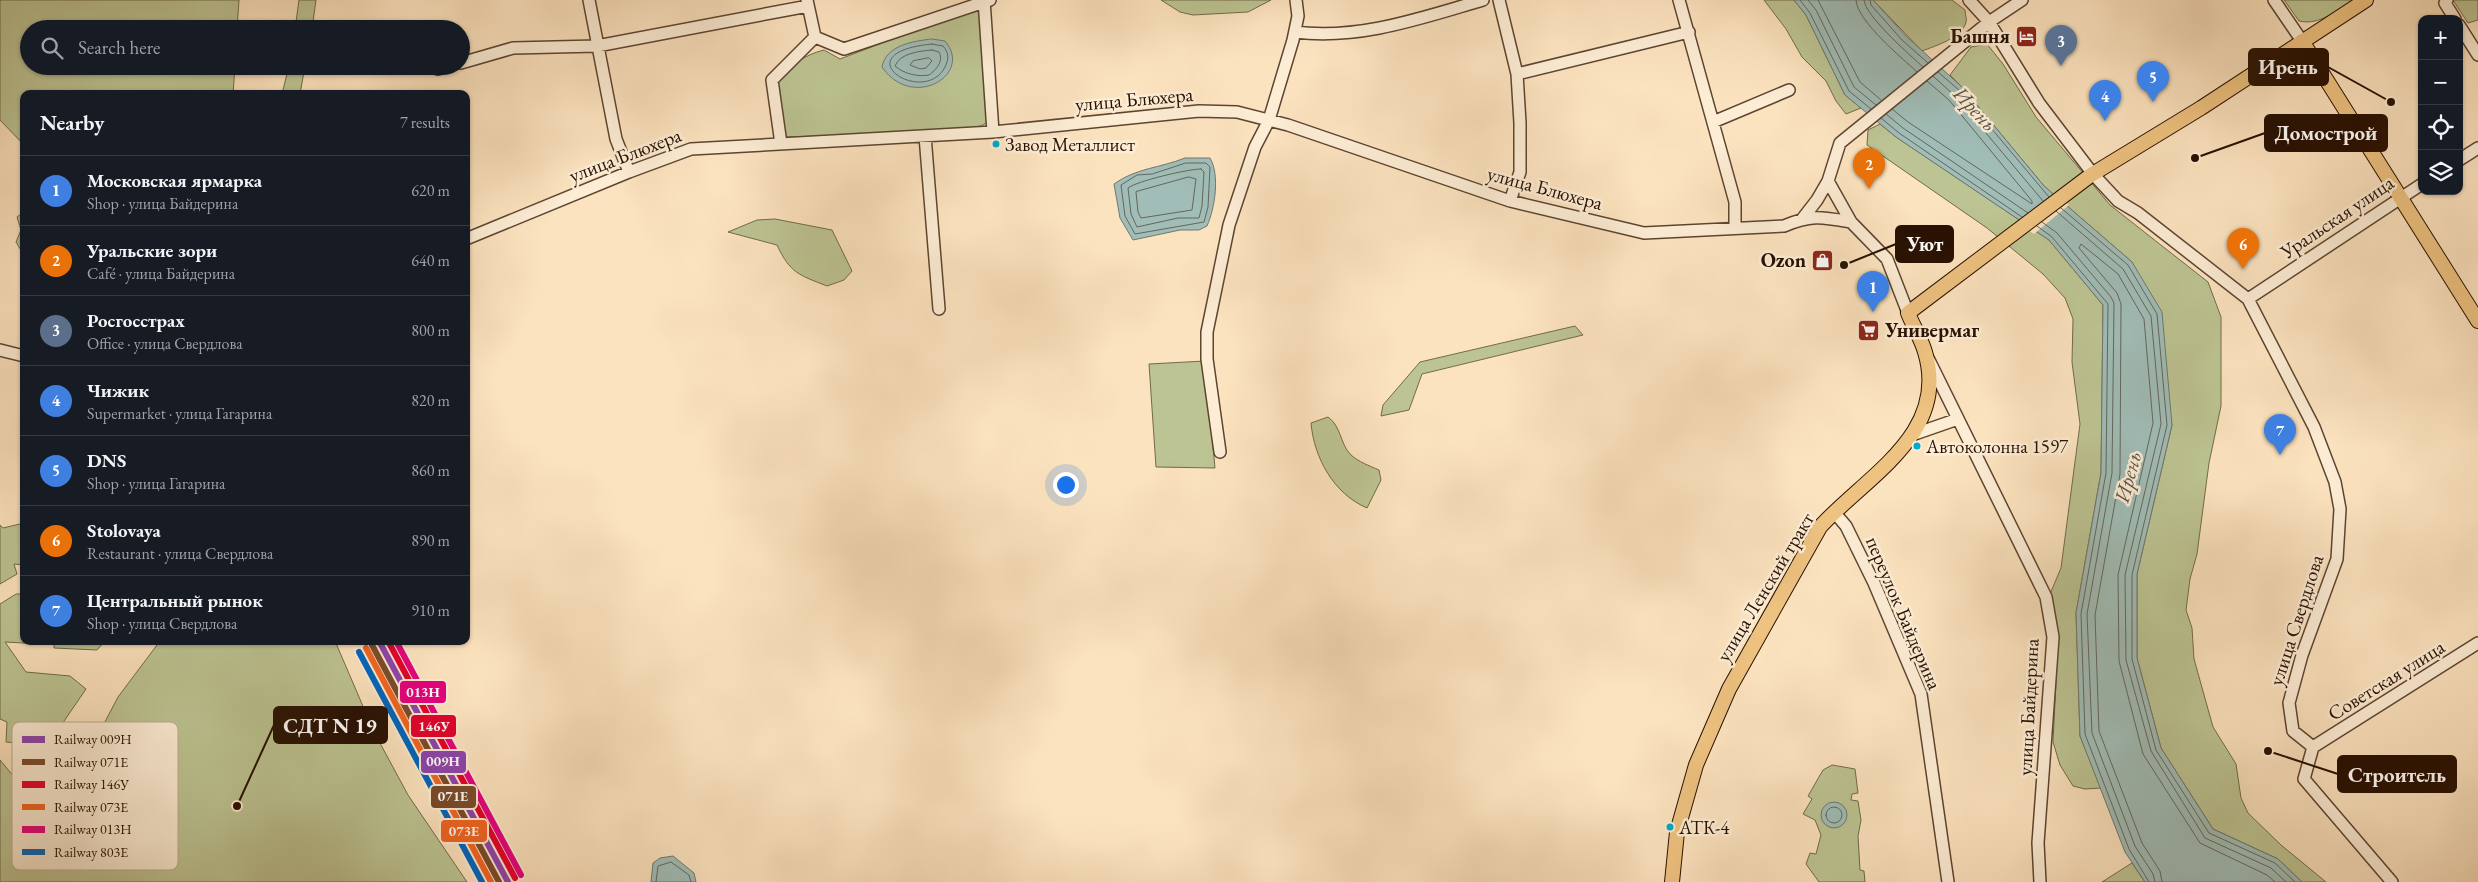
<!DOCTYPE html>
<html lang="en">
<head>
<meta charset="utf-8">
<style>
	:root { --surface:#171b24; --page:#242831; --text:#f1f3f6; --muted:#9ea1a6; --line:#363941; --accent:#ea580c }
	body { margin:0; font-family:"EB Garamond",serif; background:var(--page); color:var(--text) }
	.controls { position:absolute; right:15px; top:15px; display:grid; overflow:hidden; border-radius:10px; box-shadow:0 1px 4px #0004 }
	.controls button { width:45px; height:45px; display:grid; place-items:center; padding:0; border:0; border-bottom:1px solid var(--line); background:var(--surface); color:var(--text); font:25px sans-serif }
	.you { position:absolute; left:1065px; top:484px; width:18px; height:18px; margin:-12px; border:4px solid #fff; border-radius:50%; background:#1a73e8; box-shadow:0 0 0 8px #1a73e833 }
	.badge { display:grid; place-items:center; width:32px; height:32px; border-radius:50%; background:var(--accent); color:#fff; font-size:16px; font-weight:700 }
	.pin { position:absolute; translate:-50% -41px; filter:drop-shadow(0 1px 2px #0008) }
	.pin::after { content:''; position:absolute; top:26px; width:18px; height:15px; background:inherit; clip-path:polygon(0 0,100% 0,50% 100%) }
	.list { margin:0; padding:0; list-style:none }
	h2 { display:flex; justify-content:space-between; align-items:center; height:65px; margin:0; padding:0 20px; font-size:21px }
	h2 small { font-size:16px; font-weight:400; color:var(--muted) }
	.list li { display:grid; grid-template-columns:32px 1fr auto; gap:15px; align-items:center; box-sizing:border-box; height:70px; padding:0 20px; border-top:1px solid var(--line) }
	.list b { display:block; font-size:19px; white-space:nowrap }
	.list p { margin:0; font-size:16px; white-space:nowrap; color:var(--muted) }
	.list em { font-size:16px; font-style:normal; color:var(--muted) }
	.icon { flex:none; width:28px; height:28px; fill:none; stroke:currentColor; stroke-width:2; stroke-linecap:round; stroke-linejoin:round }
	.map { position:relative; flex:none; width:2478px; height:882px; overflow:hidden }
	.search { position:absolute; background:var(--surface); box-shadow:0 1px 4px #0004; left:20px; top:20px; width:450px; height:55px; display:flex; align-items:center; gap:12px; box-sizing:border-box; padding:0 18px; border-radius:28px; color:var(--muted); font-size:19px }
	.panel { position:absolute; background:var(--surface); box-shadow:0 1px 4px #0004; left:20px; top:90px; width:450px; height:555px; border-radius:10px }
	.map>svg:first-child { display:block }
	.green { fill:#bdc493; stroke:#726a4a }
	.water { fill:#a0bdb7; stroke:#70786f }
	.pier { fill:#fce3bf }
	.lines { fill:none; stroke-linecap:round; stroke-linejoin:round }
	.shore { stroke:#64665c; stroke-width:1 }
	.minor-casing { stroke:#5c4531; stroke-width:14 }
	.major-casing { stroke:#271002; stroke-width:16 }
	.minor { stroke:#fdedd5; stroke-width:11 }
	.major { stroke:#eec280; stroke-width:14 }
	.rail-1-casing { stroke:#fdedd5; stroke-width:10 }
	.rail-2-casing { stroke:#fdedd5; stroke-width:10 }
	.rail-3-casing { stroke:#fdedd5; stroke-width:10 }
	.rail-4-casing { stroke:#fdedd5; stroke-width:10 }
	.rail-5-casing { stroke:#fdedd5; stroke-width:10 }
	.rail-6-casing { stroke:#fdedd5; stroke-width:10 }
	.rail-1 { stroke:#8e44ad; stroke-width:6 }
	.rail-2 { stroke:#7a4b2a; stroke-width:6 }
	.rail-3 { stroke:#e4002b; stroke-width:6 }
	.rail-4 { stroke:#f26522; stroke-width:6 }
	.rail-5 { stroke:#e5007d; stroke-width:6 }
	.rail-6 { stroke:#0065bd; stroke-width:6 }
	.bus-dot { fill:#00a9ce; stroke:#fdedd5; stroke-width:2 }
	.labels { text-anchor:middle; stroke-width:5; stroke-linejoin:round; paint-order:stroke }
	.bus-label { font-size:19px; fill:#271002; stroke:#fdedd5; text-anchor:start }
	.poi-label { font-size:20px; font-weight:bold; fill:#271002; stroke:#fdedd5; text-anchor:end }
	.street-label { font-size:20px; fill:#271002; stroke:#fdedd5 }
	.water-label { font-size:21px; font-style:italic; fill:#57554a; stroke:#fdedd5 }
	.key { fill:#fdedd5; stroke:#bdab96; stroke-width:1 }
	.key-label { font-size:14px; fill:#271002 }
	.leader { fill:none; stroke:#271002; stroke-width:2 }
	.callout-dot { fill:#271002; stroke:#fdedd5; stroke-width:2 }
	.callout { fill:#271002; stroke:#271002; stroke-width:2 }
	.callout-label { font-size:21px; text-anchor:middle; font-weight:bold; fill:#fff }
	.line-badge { stroke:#fdedd5; stroke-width:2 }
	.badge-label { font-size:14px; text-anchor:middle; font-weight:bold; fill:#fff }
</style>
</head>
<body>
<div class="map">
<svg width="2478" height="882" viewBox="0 0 2478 882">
	<rect width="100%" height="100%" fill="#fce3bf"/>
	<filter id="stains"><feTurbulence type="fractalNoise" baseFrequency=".004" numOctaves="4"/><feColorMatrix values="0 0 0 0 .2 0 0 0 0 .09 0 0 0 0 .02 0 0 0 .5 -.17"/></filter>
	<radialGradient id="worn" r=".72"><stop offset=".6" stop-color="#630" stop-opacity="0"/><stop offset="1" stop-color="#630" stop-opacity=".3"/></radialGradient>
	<path class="green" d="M0,0H239L237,29H29V66H235L233,94H24V145L0,120Z
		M299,0H316L312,29H295Z
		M1161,0H1271L1248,12L1193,15L1180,12Z
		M1764,0H1794L1806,15L1845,95L1861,108L1846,114L1836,101L1826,81L1802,57L1786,29Z
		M1873,0H1952L1965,10C1965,14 1967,19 1966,22C1962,38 1935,46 1922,51Z
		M2284,0H2354C2336,10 2320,26 2299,21Z
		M2453,0H2478V20L2468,23Z
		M971,9L979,10L988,122L981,126L929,133L786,137L776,85C788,67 803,55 824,50L840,59Z
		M1987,44L2003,64L2036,117L2110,205L2208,282L2221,317V406L2209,463L2197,554L2190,579L2186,610L2192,628L2194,659L2213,727L2236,764L2241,798L2248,813L2281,845L2326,882H2302L2278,859L2213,829L2161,748L2137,658V574L2172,425L2132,262L2044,186L1962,87L1950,75L1971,47Z
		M289,66H305L300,94H282Z
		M1880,124L1896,137L2049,240L2103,305L2101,473L2076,613L2080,736L2101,788L2085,789L2073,786L2060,765L2053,742L2058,642L2050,594L2061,568L2080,424L2072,362L2073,319L2065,298L2043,274L1987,228L1867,145L1868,130Z
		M24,212V251L22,252L16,242L21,230L17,217Z
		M775,219L832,230L852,271L844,280L827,286C799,275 790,273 777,245L728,232L757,220Z
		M1575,326L1583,335L1422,374L1409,410L1381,416L1383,405L1420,362Z
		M1205,361L1215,468L1156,467L1149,364Z
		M1328,417C1341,426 1340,443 1350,454C1358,462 1370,466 1379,470L1381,480L1367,508C1334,494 1314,458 1311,423Z
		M24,523V565L14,564L17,574L0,584V525L3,528Z
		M16,594H24V641H43L42,644L5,642L26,672L70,676L86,689L47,746L6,742L7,722L0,719V604Z
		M54,641H105L97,650L54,648Z
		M160,641H335L374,732L408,795L467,882H0V760L25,790L87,756L118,697Z
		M1832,765L1855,769L1858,793L1852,794L1851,800L1858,801L1861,820L1858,836L1860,870L1864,871L1865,882H1819L1806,864L1810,853L1816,854L1821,835L1815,820L1803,814L1812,799L1808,796L1823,770Z
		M2132,863L2145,882H2102Z"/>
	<path class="water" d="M1794,0H1873L1906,36L1962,87L2044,186L2132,262L2162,312L2172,425L2137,574V658L2161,748L2213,829L2278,859L2302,882H2145L2125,852L2080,736L2076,613L2101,473L2103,305L2049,240L1896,137L1845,95L1806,15Z
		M932,39L945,41C974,75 912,111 882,67C886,45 914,41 932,39Z
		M1185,158H1210C1220,175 1215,208 1207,226L1199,230H1180L1133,240L1120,218L1114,184C1136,168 1160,168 1185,158Z
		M1821 815a13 13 0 1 1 26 0a13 13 0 1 1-26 0Z
		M673,856L694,873L696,882H651L653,863L660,858Z"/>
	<path class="pier" d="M2055,192L2069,205L2034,234L2018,223Z"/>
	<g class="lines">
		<path class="shore" d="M1800,0L1810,13L1849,91L1871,109
			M1808,0L1816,10L1854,87L1876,105
			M1818,0L1860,82L1881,100
			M1856,0C1857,21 1901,57 1917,72
			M1864,0C1865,16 1910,55 1923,67
			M1870,0L1871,5L1902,40L1928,63
			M932,44L943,46C949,53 949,59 945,67C924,108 840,53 932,44Z
			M932,50L939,52C944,61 936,70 929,75C918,77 904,74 895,66C900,53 920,51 932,50Z
			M929,58L932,61L926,68L920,69L910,65L913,61Z
			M1938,72L1959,90L2049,197
			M1933,76L1954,95L2043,201
			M1892,109L1908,122L2032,204V201L1949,100L1927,81
			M1886,114L1903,128L2028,213
			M1881,118L1899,133L2022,217
			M1186,163H1206L1210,167L1208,207L1204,222L1135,234L1125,216L1121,185L1137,175L1152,174Z
			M1201,169L1204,172L1202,206L1199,218H1178L1137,227L1131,214L1128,188C1137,181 1188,169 1201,169Z
			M1189,177L1196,179L1192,210L1141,218L1138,212L1136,192Z
			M2061,208L2128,265L2157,314L2167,425L2132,575V659L2156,750L2209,833L2275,863L2295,882
			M2056,211L2123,269L2151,316L2161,424L2125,575L2126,660L2151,751L2205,838L2271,868L2286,882
			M2042,222L2057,233L2111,297L2114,303L2112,473L2087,614L2092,733L2135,846L2153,874L2155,882
			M2037,226L2052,237L2108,304L2106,473L2081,614L2085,734L2129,849L2149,882
			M1826 815a8 8 0 1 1 16 0a8 8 0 1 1-16 0Z
			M656,882L658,866L671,862L689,875L691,882
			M2162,882L2160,871L2142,843L2099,731L2095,615L2120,474L2121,304L2117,293L2079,248L2081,244L2118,274L2144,319L2153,423L2118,575L2119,661L2143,754L2200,843L2267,875L2275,882"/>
		<defs>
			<path id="minor" d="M589,0L616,139L629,172
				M984,0L993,132
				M1499,0L1517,74L1520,123V172L1510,201
				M1679,0L1735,202V228
				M1969,0L1989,22L2039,103L2093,174L2118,201L2138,213L2248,299L2314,427L2335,482L2340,509L2337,559L2302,655L2289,703L2293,731L2313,747
				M2274,0L2302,41
				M2447,0L2445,3L2455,19
				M2459,25L2478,55
				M1295,32C1360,40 1421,18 1483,0
				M815,37L844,49L990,0
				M461,63L513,48L597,46L808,6
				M438,69L448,66
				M1517,74L1689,32
				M1713,122L1789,90
				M925,136L939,309
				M781,144L772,80L815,37L807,0
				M2459,160L2478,148
				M1828,181L1851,222L1887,259L1908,313
				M1803,218L1817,200L1828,181L1840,143L1989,22L2022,0
				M466,239L629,172L691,149L993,132L1199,111L1237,112L1288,125L1510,201L1644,233L1784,226C1811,214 1823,217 1851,222
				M2248,299L2422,184
				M0,350L24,356
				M1929,360L2046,597L2053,637L2038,843L2040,882
				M1912,435L1958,419
				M1220,452L1207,359V332L1229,225L1255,147L1269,120L1293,40L1298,16L1296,0
				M1834,512L1846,526L1874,583L1921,694L1948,882
				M2313,747L2478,643
				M2313,747L2304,779L2392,882"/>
			<path id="major" d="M2302,41L2478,321
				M1672,882L1677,832L1696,765L1729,689L1820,527C1866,476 1950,434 1925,352C1921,338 1913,326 1908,313L2091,175L2201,108L2366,0"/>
		</defs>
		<use href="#minor" class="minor-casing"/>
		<use href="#major" class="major-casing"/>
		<use href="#minor" class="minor"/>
		<use href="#major" class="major"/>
		<defs>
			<path id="rail-1" d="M379,641L508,882"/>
			<path id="rail-2" d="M372,645L499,882"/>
			<path id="rail-3" d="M388,641L515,878"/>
			<path id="rail-4" d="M366,648L491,882"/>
			<path id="rail-5" d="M396,641L521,875"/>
			<path id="rail-6" d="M359,652L482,882"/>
		</defs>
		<use href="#rail-1" class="rail-1-casing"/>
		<use href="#rail-2" class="rail-2-casing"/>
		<use href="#rail-3" class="rail-3-casing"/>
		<use href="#rail-4" class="rail-4-casing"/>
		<use href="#rail-5" class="rail-5-casing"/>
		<use href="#rail-6" class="rail-6-casing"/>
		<use href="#rail-1" class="rail-1"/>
		<use href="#rail-2" class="rail-2"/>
		<use href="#rail-3" class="rail-3"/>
		<use href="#rail-4" class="rail-4"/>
		<use href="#rail-5" class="rail-5"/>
		<use href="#rail-6" class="rail-6"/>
	</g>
	<defs>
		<symbol id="hotel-square" viewBox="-11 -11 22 22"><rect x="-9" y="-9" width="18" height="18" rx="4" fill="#8f2418" stroke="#fdedd5"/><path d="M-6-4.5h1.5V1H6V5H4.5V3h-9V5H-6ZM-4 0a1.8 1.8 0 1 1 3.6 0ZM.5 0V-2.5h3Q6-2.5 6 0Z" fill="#fff"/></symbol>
		<symbol id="shop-square" viewBox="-11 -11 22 22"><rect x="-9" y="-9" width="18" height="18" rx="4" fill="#8f2418" stroke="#fdedd5"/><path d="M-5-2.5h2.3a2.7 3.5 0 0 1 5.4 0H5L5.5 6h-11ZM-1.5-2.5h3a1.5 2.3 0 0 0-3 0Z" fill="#fff"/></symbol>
		<symbol id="supermarket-square" viewBox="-11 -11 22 22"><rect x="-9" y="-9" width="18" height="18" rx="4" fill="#8f2418" stroke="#fdedd5"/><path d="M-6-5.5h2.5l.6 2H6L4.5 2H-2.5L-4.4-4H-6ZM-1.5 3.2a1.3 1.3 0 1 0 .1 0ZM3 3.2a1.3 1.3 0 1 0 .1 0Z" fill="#fff"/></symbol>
	</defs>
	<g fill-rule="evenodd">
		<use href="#hotel-square" x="2014" y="24" width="25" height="25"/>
		<use href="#shop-square" x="1810" y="248" width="25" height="25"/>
		<use href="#supermarket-square" x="1856" y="318" width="25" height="25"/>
	</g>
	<g class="bus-dot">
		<circle cx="996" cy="144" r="4.5"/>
		<circle cx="1917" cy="446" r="4.5"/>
		<circle cx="1670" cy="827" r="4.5"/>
	</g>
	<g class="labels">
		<g class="bus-label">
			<text x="1005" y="151">Завод Металлист</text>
			<text x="1926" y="453">Автоколонна 1597</text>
			<text x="1679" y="834">АТК-4</text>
		</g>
		<g class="poi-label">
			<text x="2010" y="43">Башня</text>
			<text x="1806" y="267">Ozon</text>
			<text x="1885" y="337" text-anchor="start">Универмаг</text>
		</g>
		<g class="street-label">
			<text transform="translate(1134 99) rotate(-5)" y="7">улица Блюхера</text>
			<text transform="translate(625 155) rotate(-21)" y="7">улица Блюхера</text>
			<text transform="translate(1545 188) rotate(15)" y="7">улица Блюхера</text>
			<text transform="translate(2337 217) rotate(-34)" y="7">Уральская улица</text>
			<text transform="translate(1765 587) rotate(-59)" y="7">улица Ленский тракт</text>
			<text transform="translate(1904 613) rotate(67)" y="7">переулок Байдерина</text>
			<text transform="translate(2296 620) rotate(-72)" y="7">улица Свердлова</text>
			<text transform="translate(2386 680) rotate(-32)" y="7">Советская улица</text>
			<text transform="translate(2028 707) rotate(-87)" y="7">улица Байдерина</text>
		</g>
		<g class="water-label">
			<text transform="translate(1975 109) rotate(47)" y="7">Ирень</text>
			<text transform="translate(2128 477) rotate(-75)" y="7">Ирень</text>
		</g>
	</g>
	<rect x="12" y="722" width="166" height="148" rx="8" class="key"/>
	<rect x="22" y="736" width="23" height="7" fill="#8e44ad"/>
	<rect x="22" y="759" width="23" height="6" fill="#7a4b2a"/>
	<rect x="22" y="781" width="23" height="7" fill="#e4002b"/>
	<rect x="22" y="804" width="23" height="6" fill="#f26522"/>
	<rect x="22" y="826" width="23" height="7" fill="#e5007d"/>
	<rect x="22" y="849" width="23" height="6" fill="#0065bd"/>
	<g class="key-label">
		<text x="54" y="744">Railway 009Н</text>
		<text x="54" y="767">Railway 071Е</text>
		<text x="54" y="789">Railway 146У</text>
		<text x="54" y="812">Railway 073Е</text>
		<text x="54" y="834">Railway 013Н</text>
		<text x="54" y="857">Railway 803Е</text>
	</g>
	<path class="leader" d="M2391 102L2328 67M2195 158L2265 133M1844 265L1896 244M237 806L274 725M2268 751L2338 774"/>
	<g class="callout-dot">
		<circle cx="2391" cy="102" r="5"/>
		<circle cx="2195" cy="158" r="5"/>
		<circle cx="1844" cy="265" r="5"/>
		<circle cx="237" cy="806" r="5"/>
		<circle cx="2268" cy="751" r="5"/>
	</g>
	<g class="callout">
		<rect x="2249" y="49" width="79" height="36" rx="5"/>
		<rect x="2265" y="115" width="122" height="36" rx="5"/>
		<rect x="1896" y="226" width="57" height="36" rx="5"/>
		<rect x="274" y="707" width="113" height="36" rx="5"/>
		<rect x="2338" y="756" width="118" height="36" rx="5"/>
	</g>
	<g class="callout-label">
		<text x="2288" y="74">Ирень</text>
		<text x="2326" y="140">Домострой</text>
		<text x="1925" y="251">Уют</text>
		<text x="330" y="733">СДТ N 19</text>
		<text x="2397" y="782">Строитель</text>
	</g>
	<g class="line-badge">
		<rect x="399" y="680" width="48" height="24" rx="5" fill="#e5007d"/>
		<rect x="410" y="714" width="47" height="24" rx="5" fill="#e4002b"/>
		<rect x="420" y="750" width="47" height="24" rx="5" fill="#8e44ad"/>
		<rect x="430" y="785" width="47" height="24" rx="5" fill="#7a4b2a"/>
		<rect x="440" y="819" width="48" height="24" rx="5" fill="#f26522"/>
	</g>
	<g class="badge-label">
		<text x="423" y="697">013Н</text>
		<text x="434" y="731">146У</text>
		<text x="443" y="766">009Н</text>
		<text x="453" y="801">071Е</text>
		<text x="464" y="836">073Е</text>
	</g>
	<rect width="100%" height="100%" filter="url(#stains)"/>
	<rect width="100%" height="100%" fill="url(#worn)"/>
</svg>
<div class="controls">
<button>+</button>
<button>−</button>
<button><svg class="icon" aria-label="locate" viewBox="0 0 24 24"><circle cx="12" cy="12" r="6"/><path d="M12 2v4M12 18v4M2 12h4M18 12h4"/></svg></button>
<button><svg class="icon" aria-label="layers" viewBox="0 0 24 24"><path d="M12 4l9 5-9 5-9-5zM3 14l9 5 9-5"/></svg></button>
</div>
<div class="you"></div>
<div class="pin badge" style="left:1873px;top:312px;background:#3f7fe0">1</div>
<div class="pin badge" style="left:1869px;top:189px;background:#e8710a">2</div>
<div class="pin badge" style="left:2061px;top:66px;background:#5c6f8a">3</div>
<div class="pin badge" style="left:2105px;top:121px;background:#3f7fe0">4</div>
<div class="pin badge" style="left:2153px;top:102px;background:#3f7fe0">5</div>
<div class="pin badge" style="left:2243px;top:269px;background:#e8710a">6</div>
<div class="pin badge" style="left:2280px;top:455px;background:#3f7fe0">7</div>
<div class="search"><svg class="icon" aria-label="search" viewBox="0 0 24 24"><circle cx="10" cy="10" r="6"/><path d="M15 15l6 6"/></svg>Search here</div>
<section class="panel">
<h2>Nearby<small>7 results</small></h2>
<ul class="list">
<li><span class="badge" style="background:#3f7fe0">1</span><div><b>Московская ярмарка</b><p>Shop · улица Байдерина</p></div><em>620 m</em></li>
<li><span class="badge" style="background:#e8710a">2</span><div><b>Уральские зори</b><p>Café · улица Байдерина</p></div><em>640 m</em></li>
<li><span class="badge" style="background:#5c6f8a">3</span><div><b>Росгосстрах</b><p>Office · улица Свердлова</p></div><em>800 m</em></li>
<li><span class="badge" style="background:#3f7fe0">4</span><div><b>Чижик</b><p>Supermarket · улица Гагарина</p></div><em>820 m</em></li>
<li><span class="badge" style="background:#3f7fe0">5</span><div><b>DNS</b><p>Shop · улица Гагарина</p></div><em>860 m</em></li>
<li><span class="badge" style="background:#e8710a">6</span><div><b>Stolovaya</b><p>Restaurant · улица Свердлова</p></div><em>890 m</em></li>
<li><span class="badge" style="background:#3f7fe0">7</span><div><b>Центральный рынок</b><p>Shop · улица Свердлова</p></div><em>910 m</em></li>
</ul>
</section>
</div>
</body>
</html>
